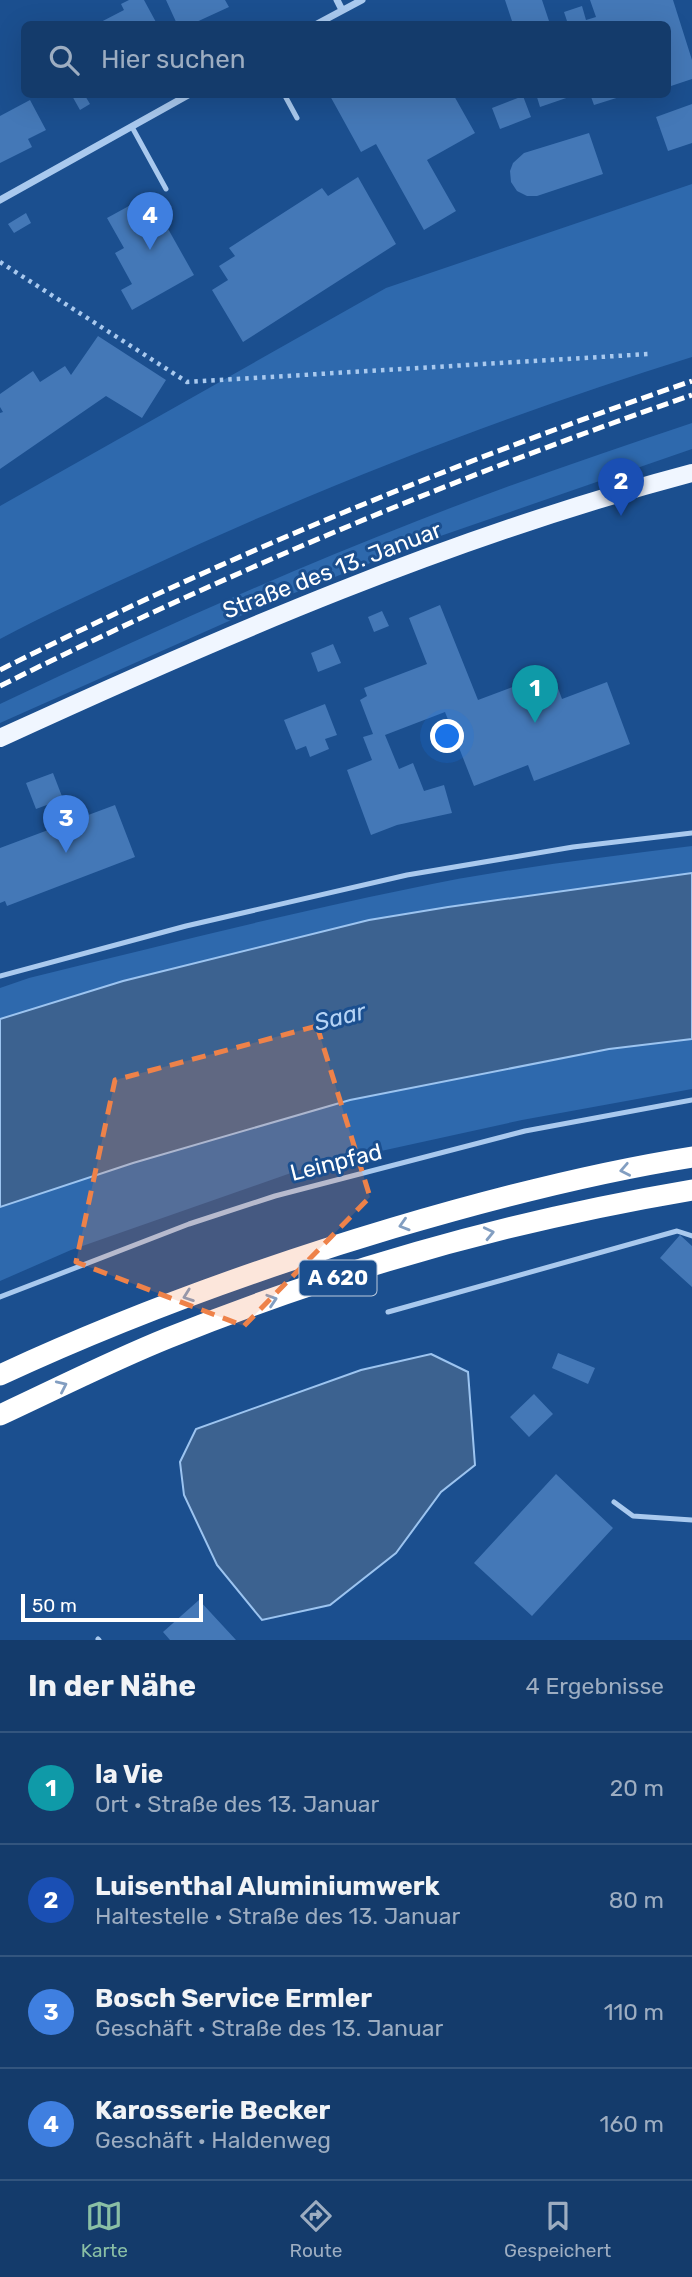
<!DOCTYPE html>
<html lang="de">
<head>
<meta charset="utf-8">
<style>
	:root { --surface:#143b6b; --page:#214673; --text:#f1f3f6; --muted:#9dadc1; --line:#33557e; --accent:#8abfa5 }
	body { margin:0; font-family:Rubik,sans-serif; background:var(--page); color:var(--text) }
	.scale { position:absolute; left:21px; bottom:18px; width:182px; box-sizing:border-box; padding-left:7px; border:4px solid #fff; border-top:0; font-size:19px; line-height:24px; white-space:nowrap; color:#fff; -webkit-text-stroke:5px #1b4f8f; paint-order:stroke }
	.you { position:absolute; left:448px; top:737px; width:24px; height:24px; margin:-18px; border:5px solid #fff; border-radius:50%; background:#1a73e8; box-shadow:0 0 0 10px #1a73e833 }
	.badge { display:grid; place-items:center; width:46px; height:46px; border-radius:50%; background:var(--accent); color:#fff; font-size:23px; font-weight:700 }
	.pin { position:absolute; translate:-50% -58px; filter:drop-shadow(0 2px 4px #0008) }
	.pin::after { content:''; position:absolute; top:37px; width:24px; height:21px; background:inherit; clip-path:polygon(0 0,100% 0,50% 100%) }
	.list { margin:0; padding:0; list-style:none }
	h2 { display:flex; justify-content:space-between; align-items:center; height:91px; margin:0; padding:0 28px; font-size:30px }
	h2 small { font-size:23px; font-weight:400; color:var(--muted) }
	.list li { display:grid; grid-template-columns:46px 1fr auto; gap:21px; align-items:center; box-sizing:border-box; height:112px; padding:0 28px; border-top:2px solid var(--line) }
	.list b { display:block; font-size:26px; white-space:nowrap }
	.list p { margin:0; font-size:23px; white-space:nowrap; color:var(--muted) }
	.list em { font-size:23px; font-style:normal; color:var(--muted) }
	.icon { flex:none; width:38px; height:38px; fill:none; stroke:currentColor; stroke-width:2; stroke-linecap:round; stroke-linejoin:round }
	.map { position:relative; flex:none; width:692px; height:1640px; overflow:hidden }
	.search { position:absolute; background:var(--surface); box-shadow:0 7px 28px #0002; left:21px; right:21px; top:21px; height:77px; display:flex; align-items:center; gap:18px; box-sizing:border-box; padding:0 24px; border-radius:10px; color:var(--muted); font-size:26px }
	.sheet { height:539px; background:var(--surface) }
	nav { display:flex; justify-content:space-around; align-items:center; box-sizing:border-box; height:98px; border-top:2px solid var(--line); background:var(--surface); font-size:19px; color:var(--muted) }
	nav a { display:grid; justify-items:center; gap:4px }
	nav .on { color:var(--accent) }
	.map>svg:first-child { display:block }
	.green { fill:#2e69ad }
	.water { fill:#3c6290; stroke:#9cc4f0; stroke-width:2 }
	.building { fill:#4478b7 }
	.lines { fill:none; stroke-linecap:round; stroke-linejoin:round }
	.path { stroke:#a9c9ee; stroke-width:4.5; stroke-dasharray:3.5 5; stroke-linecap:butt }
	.lane { stroke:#a9c9ee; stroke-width:5 }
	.street { stroke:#a9c9ee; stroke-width:7 }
	.primary { stroke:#f0f6ff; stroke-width:18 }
	.highway { stroke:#fff; stroke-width:21 }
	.rail { stroke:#fff; stroke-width:5; stroke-dasharray:12 5; stroke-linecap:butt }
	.oneway { stroke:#829ec1 }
	.marked { fill:#ee8249; fill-opacity:0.2; stroke:#ee8249; stroke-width:5; stroke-dasharray:14 9; stroke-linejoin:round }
	.labels { text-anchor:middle; stroke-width:6; stroke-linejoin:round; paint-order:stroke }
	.shield { fill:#1b4f8f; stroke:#bbcadd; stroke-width:2 }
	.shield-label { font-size:21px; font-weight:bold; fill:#fff }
	.street-label { font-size:23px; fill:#fff; stroke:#1b4f8f }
	.water-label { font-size:24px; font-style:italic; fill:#b5d3f5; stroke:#1b4f8f }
</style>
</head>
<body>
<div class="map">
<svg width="692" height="1640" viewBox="0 0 692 1640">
	<rect width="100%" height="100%" fill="#1b4f8f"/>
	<path class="green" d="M692,184V357C504,416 322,486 143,570C95,592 47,614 0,639V506L386,288Z
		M692,423V449L426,541L274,601L0,723V704C137,639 276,576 417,521C508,485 600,454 692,423Z
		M692,846V873L369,920L123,981L0,1019V988L29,978C155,947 281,915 408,889C501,869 597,858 692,846Z
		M692,1039V1089L522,1120L308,1167L71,1250L0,1281V1207L133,1163L351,1100L609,1049Z"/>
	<path class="water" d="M692,873V1039L609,1049L350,1100L133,1163L0,1207V1019L123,981L369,920L448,907Z
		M431,1354L468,1372L475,1465L441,1492L396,1553L330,1605L262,1620L217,1565L184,1495L180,1462L196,1429L361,1370Z"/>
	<path class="building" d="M129,0H144L157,24H97L124,10L121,4Z
		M166,0H225L229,7L192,24H177Z
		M505,0H542L550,24H513Z
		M590,0H673L692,60V79L668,87V24H568L564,12L582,6L586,20L596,17Z
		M71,94H84L90,104L80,110Z
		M329,94H453L475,133L427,160L456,211L424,230L376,144L361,152Z
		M536,94H575V95L540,107Z
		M590,94H626V95L594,105Z
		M523,96L531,117L500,129L492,108Z
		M30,100L46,130L28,139L32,147L0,163V116Z
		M692,104V143L668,151L656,117Z
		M589,133L603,174L537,196H527L517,191L511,182L510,171L513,163L524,153Z
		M358,177L396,244L243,342L212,290L228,280L219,266L235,256L229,248L322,188L328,196Z
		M149,195L194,275L132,310L121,290L132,284L115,253L124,248L107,218Z
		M26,213L31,223L14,233L8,224Z
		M98,336L166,380L142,418L106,396L0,469V413L3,412L0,407V394L33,371L40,382L65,366L71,375Z
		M440,605L478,700L552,672L562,699L607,682L630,744L534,781L528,765L474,786L445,712L385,735L399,769L413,763L424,791L444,785L452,813L397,825L371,835L347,770L372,760L363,737L373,734L360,700L367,696L364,688L427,664L409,618Z
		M382,611L389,626L374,632L368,617Z
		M333,644L341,663L318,672L311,653Z
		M325,704L337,735L325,739L329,749L310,757L306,746L296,750L284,720Z
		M53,773L63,799L36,809L26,783Z
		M115,805L135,857L7,906L5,901L0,903V848Z
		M680,1235L692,1246V1287L660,1258Z
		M558,1353L595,1368L588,1384L552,1368Z
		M534,1394L553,1414L529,1437L510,1417Z
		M556,1474L613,1528L532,1616L474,1563Z
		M199,1600L236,1640H170L163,1632Z"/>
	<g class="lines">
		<path class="path" d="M0,262L187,382L649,354"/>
		<path class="lane" d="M284,94L297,118
			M132,127L166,189
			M0,976L186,926L407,875L573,847L692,833
			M0,1297L189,1224L275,1196L525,1131L692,1100
			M388,1312L677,1231L692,1236
			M614,1502L633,1516L692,1520
			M98,1639L99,1640"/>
		<path class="street" d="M337,0L342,10
			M317,24L362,0
			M0,200L190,94"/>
		<path class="primary" d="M0,738C224,635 453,536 692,473"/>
		<path class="highway" d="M0,1375C127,1316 259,1268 393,1228C491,1199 591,1173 692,1157
			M0,1415C56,1389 111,1361 168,1338C336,1270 514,1220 692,1190"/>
		<path class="rail" d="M0,670C224,557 455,462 692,381
			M0,686C224,574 455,477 692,395"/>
	</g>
	<defs><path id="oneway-chevron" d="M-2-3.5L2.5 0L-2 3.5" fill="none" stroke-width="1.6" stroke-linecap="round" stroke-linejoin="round" transform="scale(1.75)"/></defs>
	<g class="oneway">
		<use href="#oneway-chevron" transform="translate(625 1170) rotate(169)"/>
		<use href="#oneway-chevron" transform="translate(404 1225) rotate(163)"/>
		<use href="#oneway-chevron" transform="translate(489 1233) rotate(-13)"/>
		<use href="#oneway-chevron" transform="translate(188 1296) rotate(160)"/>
		<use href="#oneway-chevron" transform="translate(272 1300) rotate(-18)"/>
		<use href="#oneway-chevron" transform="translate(62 1386) rotate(-25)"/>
	</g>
	<path class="marked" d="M317,1026L370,1197L244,1326L76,1262L115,1080Z"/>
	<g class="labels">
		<rect class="shield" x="299.5" y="1260.5" width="77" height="35" rx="5"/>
		<g class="shield-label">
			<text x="338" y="1285">A 620</text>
		</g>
		<g class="street-label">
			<text transform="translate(332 570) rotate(-21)" y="8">Straße des 13. Januar</text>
			<text transform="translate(336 1162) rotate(-14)" y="8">Leinpfad</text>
		</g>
		<g class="water-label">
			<text transform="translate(340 1017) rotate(-14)" y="8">Saar</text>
		</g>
	</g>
</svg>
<div class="scale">50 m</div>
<div class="you"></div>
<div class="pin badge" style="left:535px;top:723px;background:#0f9aa8">1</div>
<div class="pin badge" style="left:621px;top:516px;background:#1a4fb4">2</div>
<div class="pin badge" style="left:66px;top:853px;background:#3f7fe0">3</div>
<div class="pin badge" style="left:150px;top:250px;background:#3f7fe0">4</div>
<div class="search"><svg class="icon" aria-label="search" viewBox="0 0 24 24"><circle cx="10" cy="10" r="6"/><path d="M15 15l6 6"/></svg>Hier suchen</div>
</div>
<section class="sheet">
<h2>In der Nähe<small>4 Ergebnisse</small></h2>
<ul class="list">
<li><span class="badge" style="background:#0f9aa8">1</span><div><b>la Vie</b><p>Ort · Straße des 13. Januar</p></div><em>20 m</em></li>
<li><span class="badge" style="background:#1a4fb4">2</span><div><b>Luisenthal Aluminiumwerk</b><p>Haltestelle · Straße des 13. Januar</p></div><em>80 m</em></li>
<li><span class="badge" style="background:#3f7fe0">3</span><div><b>Bosch Service Ermler</b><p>Geschäft · Straße des 13. Januar</p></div><em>110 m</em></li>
<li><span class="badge" style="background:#3f7fe0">4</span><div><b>Karosserie Becker</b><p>Geschäft · Haldenweg</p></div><em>160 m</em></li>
</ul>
</section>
<nav>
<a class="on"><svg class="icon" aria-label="map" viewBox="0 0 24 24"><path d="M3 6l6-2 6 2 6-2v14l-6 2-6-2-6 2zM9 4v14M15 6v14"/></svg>Karte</a>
<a><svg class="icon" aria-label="directions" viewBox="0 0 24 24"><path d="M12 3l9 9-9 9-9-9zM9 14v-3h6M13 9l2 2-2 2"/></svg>Route</a>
<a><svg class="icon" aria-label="saved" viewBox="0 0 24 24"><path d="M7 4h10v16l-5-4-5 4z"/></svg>Gespeichert</a>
</nav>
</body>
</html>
